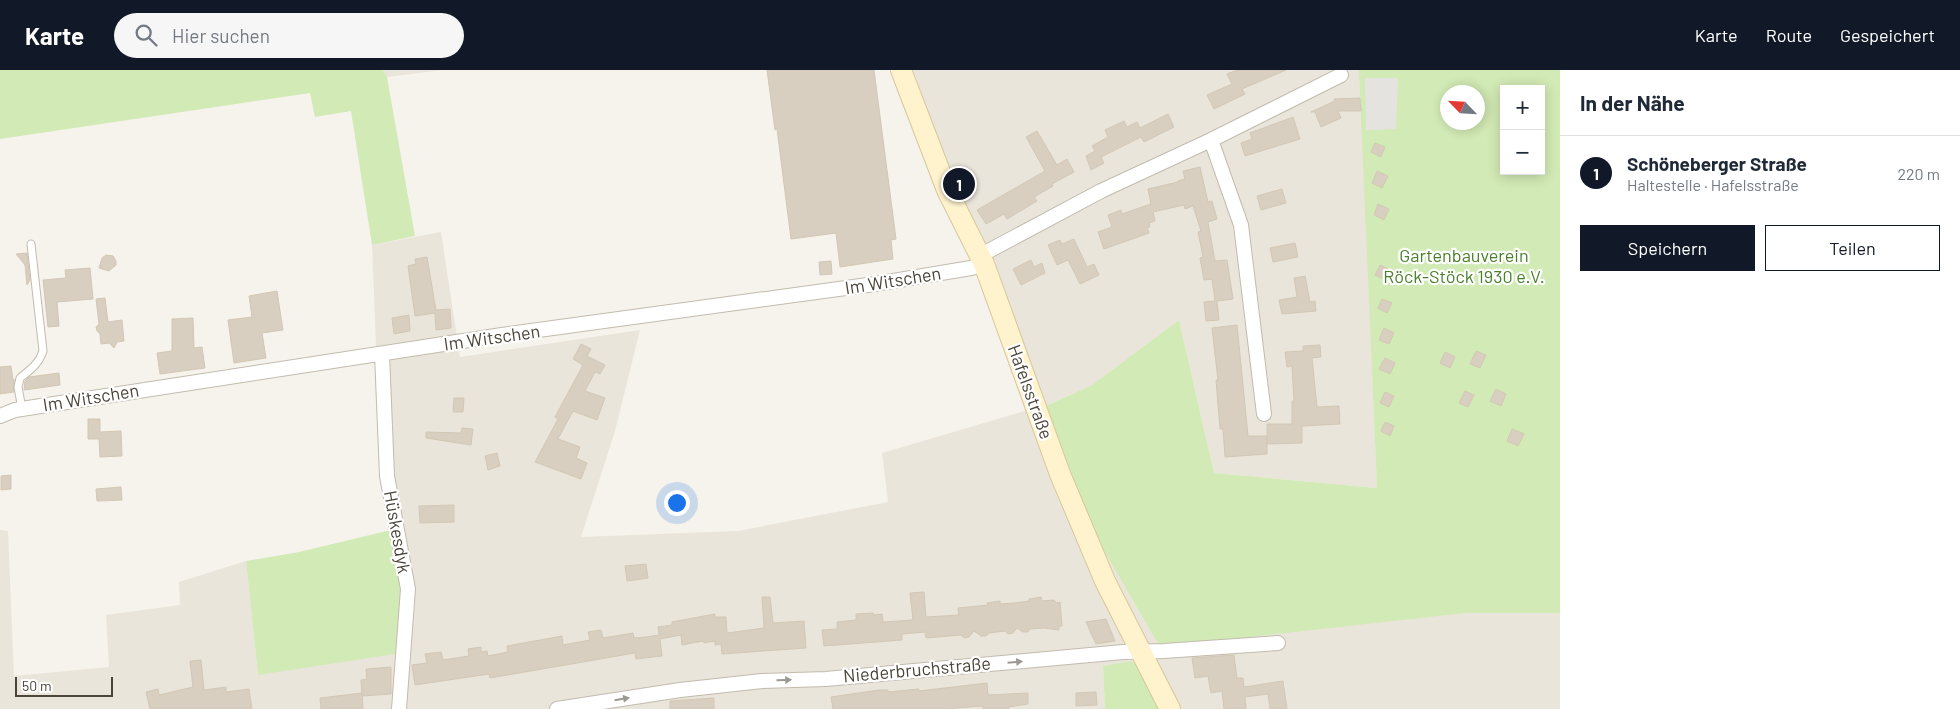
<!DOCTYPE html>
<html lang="de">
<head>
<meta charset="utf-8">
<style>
	:root { --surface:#fff; --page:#f6f6f7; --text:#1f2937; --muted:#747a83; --line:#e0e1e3; --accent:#111827 }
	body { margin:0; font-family:Barlow,sans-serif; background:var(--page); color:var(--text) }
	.controls { position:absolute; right:15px; top:15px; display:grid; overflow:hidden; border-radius:0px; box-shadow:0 2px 12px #0003 }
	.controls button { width:45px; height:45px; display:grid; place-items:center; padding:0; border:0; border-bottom:1px solid var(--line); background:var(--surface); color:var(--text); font:25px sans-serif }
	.compass { position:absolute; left:1440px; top:15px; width:45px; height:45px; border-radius:50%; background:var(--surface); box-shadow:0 2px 12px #0003; rotate:295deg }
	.scale { position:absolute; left:15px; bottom:12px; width:98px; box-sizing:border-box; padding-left:5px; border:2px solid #4b4439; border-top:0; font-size:14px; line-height:18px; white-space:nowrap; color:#4b4439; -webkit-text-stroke:4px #fff; paint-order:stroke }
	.you { position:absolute; left:676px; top:432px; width:18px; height:18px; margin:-12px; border:4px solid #fff; border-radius:50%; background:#1a73e8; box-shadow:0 0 0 8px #1a73e833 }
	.badge { display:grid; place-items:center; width:32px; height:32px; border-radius:50%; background:var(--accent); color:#fff; font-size:16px; font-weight:700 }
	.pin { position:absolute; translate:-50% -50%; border:2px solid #fff; box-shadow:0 1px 5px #0006 }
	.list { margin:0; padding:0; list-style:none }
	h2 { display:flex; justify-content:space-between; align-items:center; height:65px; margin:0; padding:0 20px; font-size:21px }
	h2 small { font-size:16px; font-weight:400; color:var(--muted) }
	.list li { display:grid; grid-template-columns:32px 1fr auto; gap:15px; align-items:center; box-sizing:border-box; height:75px; padding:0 20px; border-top:1px solid var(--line) }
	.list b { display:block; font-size:19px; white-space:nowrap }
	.list p { margin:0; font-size:16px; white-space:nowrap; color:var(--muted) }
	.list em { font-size:16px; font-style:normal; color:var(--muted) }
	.actions { display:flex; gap:10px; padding:15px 20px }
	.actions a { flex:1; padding:11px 0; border:1px solid var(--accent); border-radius:0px; text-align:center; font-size:18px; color:var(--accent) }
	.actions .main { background:var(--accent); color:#fff }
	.icon { flex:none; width:28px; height:28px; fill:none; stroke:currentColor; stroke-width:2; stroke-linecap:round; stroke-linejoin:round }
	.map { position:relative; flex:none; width:1560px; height:639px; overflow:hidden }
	header { display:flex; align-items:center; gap:30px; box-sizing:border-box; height:70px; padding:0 25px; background:var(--accent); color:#fff }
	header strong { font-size:24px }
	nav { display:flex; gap:28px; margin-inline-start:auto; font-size:18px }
	.search { width:350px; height:45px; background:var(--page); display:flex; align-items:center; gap:12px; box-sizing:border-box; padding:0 18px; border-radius:28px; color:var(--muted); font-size:19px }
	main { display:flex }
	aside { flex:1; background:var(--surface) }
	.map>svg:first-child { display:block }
	.residential { fill:#eae5da }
	.green { fill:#d2eab5; fill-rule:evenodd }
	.parking { fill:#e5e3e0 }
	.building { fill:#d8cfc1; stroke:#d3c7b4 }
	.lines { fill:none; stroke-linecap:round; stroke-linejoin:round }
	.service-casing { stroke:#c2bbae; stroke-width:9 }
	.minor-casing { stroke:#c2bbae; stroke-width:16 }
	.secondary-casing { stroke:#d6c79b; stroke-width:22 }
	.service { stroke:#fff; stroke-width:7 }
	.minor { stroke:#fff; stroke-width:14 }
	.secondary { stroke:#fff3cd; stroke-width:20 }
	.oneway { fill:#9c9892 }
	.labels { text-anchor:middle; stroke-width:4.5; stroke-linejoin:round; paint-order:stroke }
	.park-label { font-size:18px; fill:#4a7f2a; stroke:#fff }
	.street-label { font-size:18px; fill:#4b4439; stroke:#fff }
</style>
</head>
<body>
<header>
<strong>Karte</strong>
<div class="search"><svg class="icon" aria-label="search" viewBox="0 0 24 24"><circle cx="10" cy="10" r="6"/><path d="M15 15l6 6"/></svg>Hier suchen</div>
<nav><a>Karte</a><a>Route</a><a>Gespeichert</a></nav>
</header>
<main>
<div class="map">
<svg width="1560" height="639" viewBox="0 0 1560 639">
	<rect width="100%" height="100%" fill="#f6f3ec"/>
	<path class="residential" d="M383,0H443L387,7Z
		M913,0H1360L1377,418L1214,403L1179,250L1092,315L1046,336L1465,543H1560V639H1159L1138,596H1103L1105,639H0V460L8,461L14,606L109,597L106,545L180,535L179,512L246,491L258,605L401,519L381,400L372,175L441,162L460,287L640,260L615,361L581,467L738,461L888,432L882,383L1045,335L993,192L938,76Z"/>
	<path class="green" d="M0,0H383L387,7L415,166L372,175L351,41L315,47L310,23L0,69Z
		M1359,0H1560V543H1465L1160,577L1095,465L1046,336L1092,315L1179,250L1214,403L1377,418ZM1504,19H1541V101H1504ZM1448,22H1478V52H1448Z
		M391,460L401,519L395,584L258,605L246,491L299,482Z
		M1131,591L1138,596L1159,639H1105L1103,596Z"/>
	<path class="parking" d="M1365,8H1398L1396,59L1366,60Z"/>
	<path class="building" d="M767,0H874L896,169L891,170L893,189L840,197L836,163L791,169L777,59L775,60Z
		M1237,0H1286L1242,19L1245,24L1214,39L1207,25L1232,14L1227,4Z
		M1360,28L1361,41H1338L1341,48L1321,57L1315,42H1311L1335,31L1334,29Z
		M1168,44L1174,57L1144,72L1141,67L1101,87L1104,93L1091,100L1086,86L1095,81L1092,76L1108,67L1105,60L1124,51L1127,57L1137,52L1140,58Z
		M1293,47L1300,69L1245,86L1241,73L1252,69L1250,63Z
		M1037,61L1057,95L1067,89L1074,102L1052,114L1053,116L1034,127L1037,131L1007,149L1004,144L986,154L977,140L1045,101L1026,67Z
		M1375,73L1385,77L1381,87L1371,82Z
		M1200,97L1208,132L1212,131L1217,149L1208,152L1215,191L1227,190L1233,229L1217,231L1219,250L1206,251L1204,232L1215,231L1212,209L1204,210L1200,188L1203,187L1198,162L1201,161L1193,136L1185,139L1184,135L1153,142L1155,151L1149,153L1150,157L1147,158L1149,163L1104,179L1098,162L1112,157L1108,145L1121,140L1122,144L1151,134L1148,119L1178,112V111L1185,109L1183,101Z
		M1377,101L1388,106L1382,118L1372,113Z
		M1282,119L1286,133L1261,140L1257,126Z
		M1378,134L1389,139L1384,150L1374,145Z
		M1074,169L1087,197L1094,194L1099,205L1080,214L1068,190L1057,195L1048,175L1060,170L1062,174Z
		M1295,173L1298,187L1273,192L1270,178Z
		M27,183L30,210L27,215L25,195L16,184Z
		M106,185L113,186L116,191V195L109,201L99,198L102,188Z
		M427,187L436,240L450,239L451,258L436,260L435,243L415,246L408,196L416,194L415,189Z
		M1031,190L1034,197L1042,193L1045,203L1021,215L1013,199Z
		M831,191L832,204L820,205L819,192Z
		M1380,195L1391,200L1386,210L1375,205Z
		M90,198L93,229L57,232L59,256L48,257L43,210L66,208L65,200Z
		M1305,206L1310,232L1315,231L1316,241L1282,244L1279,230L1297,227L1294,208Z
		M277,221L283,260L262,263L266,288L234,293L228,250L252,247L249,226Z
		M105,228L108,252L122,250L124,271L117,272L114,278L109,273L101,274L100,264L97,261L96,257L99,254L96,229Z
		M1382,229L1392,233L1387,243L1378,238Z
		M409,245L410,261L394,264L392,248Z
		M193,248L194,278L202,277L205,298L160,304L157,283L172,281V249Z
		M1237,255L1248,366H1267V384L1225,387L1223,359H1220L1216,310H1218L1212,258Z
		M1384,258L1394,263L1389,274L1379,270Z
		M581,274L591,279L587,286L605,295L600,304L595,302L585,321L605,328L597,350L573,341L558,369L580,377L576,388L587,393L581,409L535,392L558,349L555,347L583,295L573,289Z
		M1320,275L1321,287L1312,288L1317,337L1339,336L1340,354L1302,356V373L1267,374V354H1292V331H1294L1292,296L1287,297L1285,282L1303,281V276Z
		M1476,281L1486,285L1480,298L1470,294Z
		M1445,282L1455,287L1450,298L1440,293Z
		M1385,288L1395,293L1390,304L1379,299Z
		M11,296L13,310L14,309V322L0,324V297Z
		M59,303L60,315L24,320L25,311L29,307Z
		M1496,319L1506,324L1501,336L1490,331Z
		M1465,321L1474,325L1468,337L1459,333Z
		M1385,322L1394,326L1389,337L1380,333Z
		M454,328H464L463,342H453Z
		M88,349H100V362L121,361L122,386L100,387L99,369H88Z
		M1385,352L1394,356L1390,366L1381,361Z
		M462,358L473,359L471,375L426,368V362L461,363Z
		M1512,359L1524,364L1518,376L1507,371Z
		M497,383L500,396L488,400L485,386Z
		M11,405V419L1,420V406Z
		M121,417L122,430L97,431L96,419Z
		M454,435V452L420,453L419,436Z
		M646,494L648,508L627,511L625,496Z
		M924,522L926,547L959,545L958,538L988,535L987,533L1000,531V534L1015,533L1029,531V529L1041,527L1042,531L1054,530L1057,533L1060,532L1062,556H1059V560L1044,558L1030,559L1028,562H1023L1017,558L1013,563L1008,564L1005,561L989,563L986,566H981L974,561L969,567L964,568L961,565L926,568L925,562L902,564V570L824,576L822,560L837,559V552L856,550V544L873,543L874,545L882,544L883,552L913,550L910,523Z
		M762,527H770L773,553L804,551L806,578L722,584L721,574L715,575V571L704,573L703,571L682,575L681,565L660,569L662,586L636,589L635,583L490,608L489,604L415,615L412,595L427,593L425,584L441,582L443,590L469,586L468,579L481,577V582L487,581L488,586L508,582L507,576L562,566L563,575L590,570L588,562L601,560L603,568L633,563L634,568L646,567L659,565L658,557L672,555V552L715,544V547H726L727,563L764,558Z
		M1106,549L1115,571L1096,574L1086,552Z
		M1234,585L1237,608H1243L1244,617L1283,611L1287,639H1270L1268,624L1245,627L1246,639H1224L1222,621L1211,623L1208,606L1195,608L1192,588Z
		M201,590L204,620L226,617V622L249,619L252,639H150L146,622L158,619L159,625L193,617L190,591Z
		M391,597V624L362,626L361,610L367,609L366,599Z
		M987,613L988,625L1028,623V634L1008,637L1009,639H983V636L944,639H833L831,627L879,620H888V622L919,619V621Z
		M1096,622L1097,635L1076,636V623Z
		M362,623L363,639H321L320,628Z
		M714,628V639H670V631Z"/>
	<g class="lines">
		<defs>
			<path id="service" d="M22,339L18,317L20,308C30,300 39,294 43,281L31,174"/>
			<path id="minor" d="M1211,70L1241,155L1264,344
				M981,185L1101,121L1211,70L1341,5
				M382,284L387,406L408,519L399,639
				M0,346L15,340L502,265L875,214L971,198L984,194
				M557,639L680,620L762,611L826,609L1123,582L1164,581L1278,573"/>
			<path id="secondary" d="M901,0L947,120L984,194L1060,404L1105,511L1170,639"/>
		</defs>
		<use href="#service" class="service-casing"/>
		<use href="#minor" class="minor-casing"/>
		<use href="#secondary" class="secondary-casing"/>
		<use href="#service" class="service"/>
		<use href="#minor" class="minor"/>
		<use href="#secondary" class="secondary"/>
	</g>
	<defs><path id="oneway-solid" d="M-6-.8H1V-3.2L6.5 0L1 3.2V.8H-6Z" transform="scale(1.25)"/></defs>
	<g class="oneway">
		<use href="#oneway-solid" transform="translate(1015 592) rotate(-5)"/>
		<use href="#oneway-solid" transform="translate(784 610) rotate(-2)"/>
		<use href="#oneway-solid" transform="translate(622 629) rotate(-9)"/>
	</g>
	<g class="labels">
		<g class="park-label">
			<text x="1464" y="192">Gartenbauverein<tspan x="1464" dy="21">Röck-Stöck 1930 e.V.</tspan></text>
		</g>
		<g class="street-label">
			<text transform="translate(893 211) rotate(-9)" y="6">Im Witschen</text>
			<text transform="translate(492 268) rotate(-8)" y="6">Im Witschen</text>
			<text transform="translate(1030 322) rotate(70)" y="6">Hafelsstraße</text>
			<text transform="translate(91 328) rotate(-9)" y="6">Im Witschen</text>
			<text transform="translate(397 462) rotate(80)" y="6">Hüskesdyk</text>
			<text transform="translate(917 600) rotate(-5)" y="6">Niederbruchstraße</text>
		</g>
	</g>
</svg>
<div class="controls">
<button>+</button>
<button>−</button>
</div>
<svg class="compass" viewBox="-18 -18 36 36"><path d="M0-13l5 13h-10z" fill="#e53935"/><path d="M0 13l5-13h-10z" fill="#747a83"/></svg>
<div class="scale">50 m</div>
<div class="you"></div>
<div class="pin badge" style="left:959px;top:114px">1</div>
</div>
<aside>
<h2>In der Nähe<small></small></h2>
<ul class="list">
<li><span class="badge">1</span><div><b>Schöneberger Straße</b><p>Haltestelle · Hafelsstraße</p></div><em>220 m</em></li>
</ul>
<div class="actions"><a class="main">Speichern</a><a>Teilen</a></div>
</aside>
</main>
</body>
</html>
